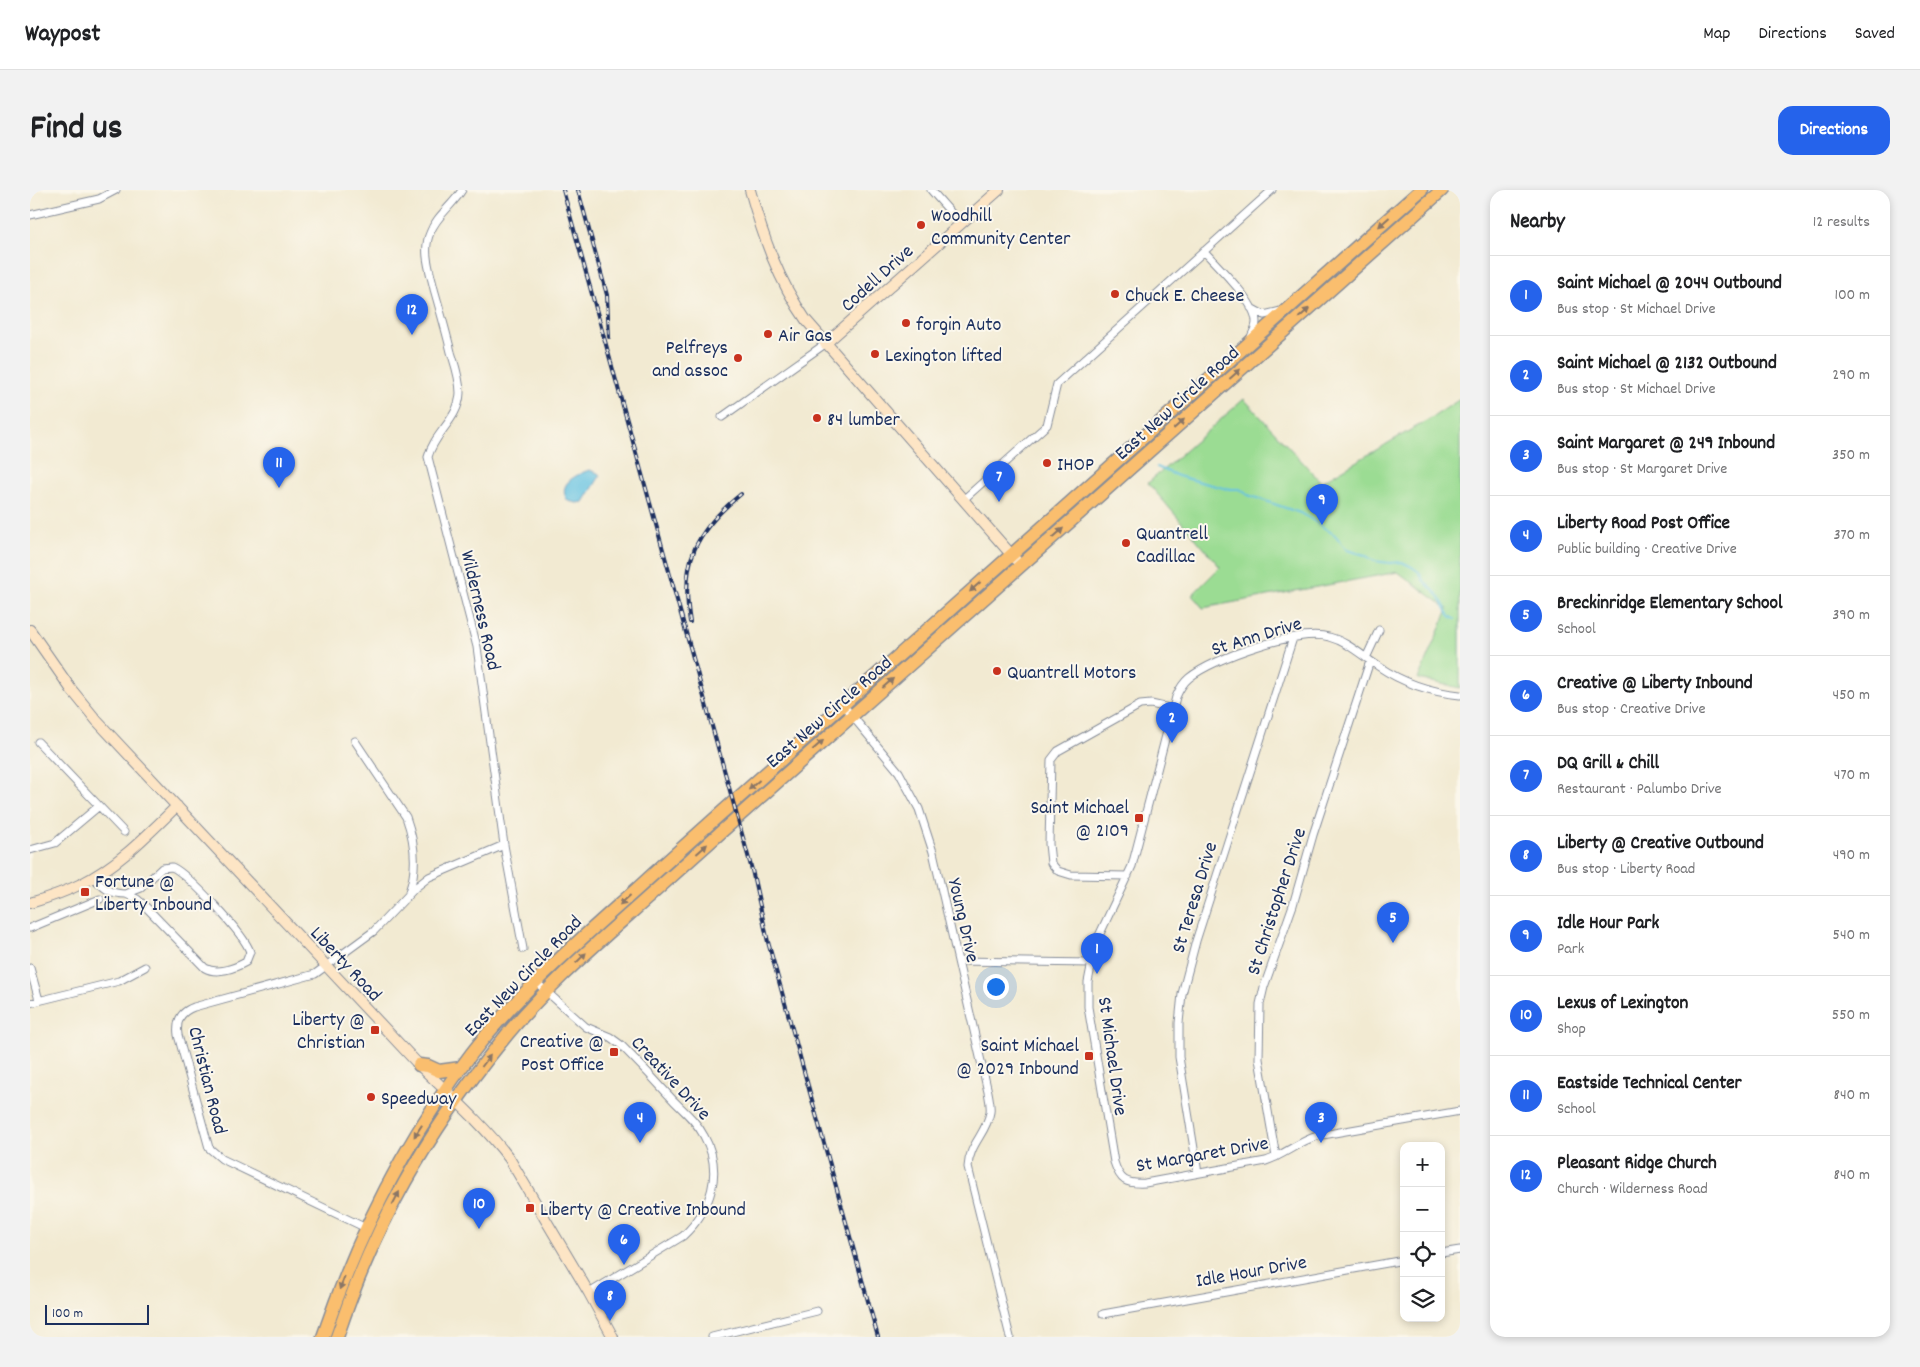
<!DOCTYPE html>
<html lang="en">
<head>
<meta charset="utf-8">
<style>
	:root { --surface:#fff; --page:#f2f2f2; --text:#202124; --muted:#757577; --line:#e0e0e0; --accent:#2563eb }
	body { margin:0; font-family:Dekko,sans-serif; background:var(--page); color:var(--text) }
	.controls { position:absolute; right:15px; bottom:15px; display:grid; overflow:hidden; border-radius:10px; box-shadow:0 2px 8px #0003 }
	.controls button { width:45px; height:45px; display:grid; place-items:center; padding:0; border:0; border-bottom:1px solid var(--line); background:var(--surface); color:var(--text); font:25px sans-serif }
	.scale { position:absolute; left:15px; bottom:12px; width:104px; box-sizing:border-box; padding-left:5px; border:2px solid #1b2f5e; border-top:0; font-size:14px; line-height:18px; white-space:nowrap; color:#1b2f5e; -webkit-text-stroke:4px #fbf7ec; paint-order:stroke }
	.you { position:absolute; left:965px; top:796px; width:18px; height:18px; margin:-12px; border:4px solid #fff; border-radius:50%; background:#1a73e8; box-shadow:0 0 0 8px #1a73e833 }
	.badge { display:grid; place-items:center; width:32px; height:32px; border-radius:50%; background:var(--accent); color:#fff; font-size:16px; font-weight:700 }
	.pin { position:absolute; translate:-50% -41px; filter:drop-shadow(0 1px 2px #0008) }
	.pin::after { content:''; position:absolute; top:26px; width:18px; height:15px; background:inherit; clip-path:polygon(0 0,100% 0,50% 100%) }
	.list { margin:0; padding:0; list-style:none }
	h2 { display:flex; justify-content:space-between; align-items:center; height:65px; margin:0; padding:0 20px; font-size:21px }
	h2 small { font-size:16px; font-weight:400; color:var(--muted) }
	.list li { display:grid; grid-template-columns:32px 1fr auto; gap:15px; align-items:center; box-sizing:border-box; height:80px; padding:0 20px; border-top:1px solid var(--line) }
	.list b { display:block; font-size:19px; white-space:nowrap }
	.list p { margin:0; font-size:16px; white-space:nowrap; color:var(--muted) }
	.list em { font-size:16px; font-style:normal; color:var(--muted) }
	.icon { flex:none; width:28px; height:28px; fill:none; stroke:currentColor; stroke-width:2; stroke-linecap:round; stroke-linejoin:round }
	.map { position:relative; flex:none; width:1430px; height:1147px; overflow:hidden; border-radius:15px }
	header { display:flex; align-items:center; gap:30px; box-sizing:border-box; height:70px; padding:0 25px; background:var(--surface); border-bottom:1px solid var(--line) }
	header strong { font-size:24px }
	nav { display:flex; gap:28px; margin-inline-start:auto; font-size:18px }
	.intro { display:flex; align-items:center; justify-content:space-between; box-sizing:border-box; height:120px; padding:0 30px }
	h1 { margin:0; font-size:35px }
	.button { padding:12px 22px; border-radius:15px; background:var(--accent); color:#fff; font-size:18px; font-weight:700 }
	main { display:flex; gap:30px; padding:0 30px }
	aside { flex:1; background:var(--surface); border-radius:15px; box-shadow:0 2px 8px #0003 }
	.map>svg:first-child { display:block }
	.green { fill:#9bdc93; stroke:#5b8678 }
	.water { fill:#62c1e1; stroke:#3e78a0 }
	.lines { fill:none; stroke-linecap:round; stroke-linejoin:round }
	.stream { stroke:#62c1e1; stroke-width:2 }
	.street-casing { stroke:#868c98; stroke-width:9 }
	.secondary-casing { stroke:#868c98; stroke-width:12 }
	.highway-casing { stroke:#868c98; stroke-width:15 }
	.street { stroke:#fff; stroke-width:7 }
	.secondary { stroke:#fde5c5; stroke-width:10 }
	.highway { stroke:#fabe6e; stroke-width:12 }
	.rail-casing { stroke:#1b2f5e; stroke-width:4 }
	.rail { stroke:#fbf7ec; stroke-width:2; stroke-dasharray:5.5; stroke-linecap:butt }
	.oneway { fill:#8a7666 }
	.poi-dot { fill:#c8321e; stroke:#fbf7ec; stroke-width:2 }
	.labels { text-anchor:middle; stroke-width:4; stroke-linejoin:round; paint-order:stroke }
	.poi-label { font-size:20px; fill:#1b2f5e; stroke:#fbf7ec; text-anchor:start }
	.street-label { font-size:20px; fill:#1b2f5e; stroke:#fbf7ec }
</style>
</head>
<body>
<header>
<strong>Waypost</strong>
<nav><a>Map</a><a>Directions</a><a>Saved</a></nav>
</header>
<div class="intro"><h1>Find us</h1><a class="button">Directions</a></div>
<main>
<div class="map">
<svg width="1430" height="1147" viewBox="0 0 1430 1147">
	<rect width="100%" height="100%" fill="#fbf7ec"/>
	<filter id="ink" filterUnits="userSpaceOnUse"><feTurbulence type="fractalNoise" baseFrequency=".02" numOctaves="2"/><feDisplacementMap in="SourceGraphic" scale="10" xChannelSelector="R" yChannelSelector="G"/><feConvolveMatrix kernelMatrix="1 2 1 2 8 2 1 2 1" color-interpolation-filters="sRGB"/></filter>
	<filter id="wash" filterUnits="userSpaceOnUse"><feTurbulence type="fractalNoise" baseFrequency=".0096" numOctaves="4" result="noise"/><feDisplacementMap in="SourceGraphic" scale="20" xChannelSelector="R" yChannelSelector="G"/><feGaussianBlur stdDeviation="1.12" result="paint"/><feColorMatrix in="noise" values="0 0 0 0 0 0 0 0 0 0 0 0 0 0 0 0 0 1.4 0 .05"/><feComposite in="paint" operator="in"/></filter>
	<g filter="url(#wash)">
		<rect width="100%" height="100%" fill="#f2ead2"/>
		<path class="green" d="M1214,209L1291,292L1403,227L1430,209V498L1388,489L1418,419L1368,382L1173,418L1162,405L1190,377L1118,293Z"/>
		<path class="water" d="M559,280L568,283L570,286L554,312L547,313L538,311C526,294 546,285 559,280Z"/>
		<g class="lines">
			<path class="stream" d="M1127,277L1148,286L1170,292L1198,299H1210L1218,305L1273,324L1305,345L1317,360L1335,365L1344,371L1360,373L1372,372L1382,377L1389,382L1393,390L1408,405L1420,426L1425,429"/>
		</g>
	</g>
	<g filter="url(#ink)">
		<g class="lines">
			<defs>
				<path id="street" d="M432,0C423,15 406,26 400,43C392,61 400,81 404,99C410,120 416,141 421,162C425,175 430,189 430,203C429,229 404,243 398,267L447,457L474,655L493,759
					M901,0L931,34
					M0,25L69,9L86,0
					M1174,61C1188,77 1226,112 1226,132C1226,138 1223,142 1221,147
					M1221,118L1234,125L1251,121
					M692,227L795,154
					M933,310L1017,235L1027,194L1242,0
					M1336,468L1349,440
					M1430,505C1400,502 1373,493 1348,476C1332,466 1318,452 1299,447C1269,438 1183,468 1159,488C1153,493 1149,500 1146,507L1102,676L1066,752L1058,792V817L1084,972C1090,991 1096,994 1115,993L1236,971C1254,965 1268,952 1287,946L1430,921
					M813,515L869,582L889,619L903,662L958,902C959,908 961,915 960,922C957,943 939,954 938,977L980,1147
					M325,551L376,627C385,652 388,677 379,702
					M8,552L94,642
					M0,660L25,653L69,616
					M142,677C159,685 215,745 220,762L216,772C205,778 187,785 175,778L114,715L107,709L96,704L111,698L132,678Z
					M1098,686L1041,685L1028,681L1021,673L1019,654L1021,570L1028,561L1110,515L1121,514L1143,519
					M63,687C73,698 80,704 96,704
					M0,738L70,709
					M929,771L1061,773
					M0,778L9,810
					M506,792L556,837L580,847L591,855C609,873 627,892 644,911C655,922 667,932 674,946C694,982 681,1020 653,1046L559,1103
					M0,813L89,791L115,777
					M1246,967L1229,869L1230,814L1234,797L1263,715L1283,645L1340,471
					M1168,983L1149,867V833L1152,804L1166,751L1263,448
					M336,1038L192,969L179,958L148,845C146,831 150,822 164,817L285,784L344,741L385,698L399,687L474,655
					M1411,1063L1430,1060
					M1073,1124L1374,1070
					M682,1147L787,1121"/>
				<path id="secondary" d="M720,0C733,47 748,90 776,130L986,370
					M795,154L969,0
					M0,440L41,499L67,531L389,875C420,905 452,933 479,968L559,1103L583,1147
					M0,713C17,708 35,702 51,694C88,676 117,645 147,616"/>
				<path id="highway" d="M389,875L398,876L409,881L431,878
					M293,1147C328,1044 376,949 442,863C490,801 550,750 608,698C694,620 780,544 867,467C1042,311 1216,155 1391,0
					M307,1147C344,1035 397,943 471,852C517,794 578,744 633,694C717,618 802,544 887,468C1062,312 1237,156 1412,0"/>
			</defs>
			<use href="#street" class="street-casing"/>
			<use href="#secondary" class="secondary-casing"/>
			<use href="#highway" class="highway-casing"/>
			<use href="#street" class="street"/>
			<use href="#secondary" class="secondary"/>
			<use href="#highway" class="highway"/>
			<defs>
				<path id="rail" d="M533,0L722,680L738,752L848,1147
					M548,0L577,105L579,147
					M660,432C650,372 665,341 711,304"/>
			</defs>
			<use href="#rail" class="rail-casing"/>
			<use href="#rail" class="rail"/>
		</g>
		<defs><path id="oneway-solid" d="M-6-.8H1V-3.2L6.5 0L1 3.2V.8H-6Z" transform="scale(1.25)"/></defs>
		<g class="oneway">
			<use href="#oneway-solid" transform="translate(1354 32) rotate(138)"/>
			<use href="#oneway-solid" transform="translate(1274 123) rotate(-42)"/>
			<use href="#oneway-solid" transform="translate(1205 184) rotate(-42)"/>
			<use href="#oneway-solid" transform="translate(1149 234) rotate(-42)"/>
			<use href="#oneway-solid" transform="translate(1028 343) rotate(-42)"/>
			<use href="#oneway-solid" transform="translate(945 397) rotate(138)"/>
			<use href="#oneway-solid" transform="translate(858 493) rotate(-41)"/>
			<use href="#oneway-solid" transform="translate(788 555) rotate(-41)"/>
			<use href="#oneway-solid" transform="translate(724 595) rotate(138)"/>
			<use href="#oneway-solid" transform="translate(672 659) rotate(-42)"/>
			<use href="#oneway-solid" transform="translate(595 710) rotate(138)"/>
			<use href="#oneway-solid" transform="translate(551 768) rotate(-45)"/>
			<use href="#oneway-solid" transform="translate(456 871) rotate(-53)"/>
			<use href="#oneway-solid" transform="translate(388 941) rotate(123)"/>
			<use href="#oneway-solid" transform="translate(366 1008) rotate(-62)"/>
			<use href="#oneway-solid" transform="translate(312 1093) rotate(111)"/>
		</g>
	</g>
	<g class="poi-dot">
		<circle cx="891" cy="35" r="5"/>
		<circle cx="1085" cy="104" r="5"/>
		<circle cx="876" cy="133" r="5"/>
		<circle cx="738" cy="144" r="5"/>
		<circle cx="845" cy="164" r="5"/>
		<circle cx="708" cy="168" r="5"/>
		<circle cx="787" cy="228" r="5"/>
		<circle cx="1017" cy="273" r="5"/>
		<circle cx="1096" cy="353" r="5"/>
		<circle cx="967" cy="481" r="5"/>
		<rect x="1104" y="623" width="10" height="10" rx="2.5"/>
		<rect x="50" y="697" width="10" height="10" rx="2.5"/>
		<rect x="340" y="835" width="10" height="10" rx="2.5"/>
		<rect x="579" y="857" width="10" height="10" rx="2.5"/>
		<rect x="1054" y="861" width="10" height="10" rx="2.5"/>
		<circle cx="341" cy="907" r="5"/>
		<rect x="495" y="1013" width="10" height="10" rx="2.5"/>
	</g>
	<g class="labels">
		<g class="poi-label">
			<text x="901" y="31">Woodhill<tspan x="901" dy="23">Community Center</tspan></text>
			<text x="1095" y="111">Chuck E. Cheese</text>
			<text x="886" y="140">forgin Auto</text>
			<text x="748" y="151">Air Gas</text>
			<text x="698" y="163" text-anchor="end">Pelfreys<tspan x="698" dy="23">and assoc</tspan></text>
			<text x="855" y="171">Lexington lifted</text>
			<text x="797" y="235">84 lumber</text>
			<text x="1027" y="280">IHOP</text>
			<text x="1106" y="349">Quantrell<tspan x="1106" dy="23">Cadillac</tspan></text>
			<text x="977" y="488">Quantrell Motors</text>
			<text x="1099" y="623" text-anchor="end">Saint Michael<tspan x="1099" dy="23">@ 2109</tspan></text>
			<text x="65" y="697">Fortune @<tspan x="65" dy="23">Liberty Inbound</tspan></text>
			<text x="335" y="835" text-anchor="end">Liberty @<tspan x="335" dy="23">Christian</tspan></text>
			<text x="574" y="857" text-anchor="end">Creative @<tspan x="574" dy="23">Post Office</tspan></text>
			<text x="1049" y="861" text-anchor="end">Saint Michael<tspan x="1049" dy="23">@ 2029 Inbound</tspan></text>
			<text x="351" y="914">Speedway</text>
			<text x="510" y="1025">Liberty @ Creative Inbound</text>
		</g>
		<g class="street-label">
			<text transform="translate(846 87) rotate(-42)" y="7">Codell Drive</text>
			<text transform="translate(1146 212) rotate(-42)" y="7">East New Circle Road</text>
			<text transform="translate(452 420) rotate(77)" y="7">Wilderness Road</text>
			<text transform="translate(1226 445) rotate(-17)" y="7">St Ann Drive</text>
			<text transform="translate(798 521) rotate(-41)" y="7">East New Circle Road</text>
			<text transform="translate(1163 707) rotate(-73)" y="7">St Teresa Drive</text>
			<text transform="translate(1245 711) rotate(-72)" y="7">St Christopher Drive</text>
			<text transform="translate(935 730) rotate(77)" y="7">Young Drive</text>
			<text transform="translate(317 773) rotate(47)" y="7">Liberty Road</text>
			<text transform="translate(492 785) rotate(-46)" y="7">East New Circle Road</text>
			<text transform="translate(1084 866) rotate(82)" y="7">St Michael Drive</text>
			<text transform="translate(642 887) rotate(47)" y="7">Creative Drive</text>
			<text transform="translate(179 890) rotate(76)" y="7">Christian Road</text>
			<text transform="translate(1172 963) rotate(-10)" y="7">St Margaret Drive</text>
			<text transform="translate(1221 1080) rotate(-10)" y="7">Idle Hour Drive</text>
		</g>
	</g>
</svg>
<div class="controls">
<button>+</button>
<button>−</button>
<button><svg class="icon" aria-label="locate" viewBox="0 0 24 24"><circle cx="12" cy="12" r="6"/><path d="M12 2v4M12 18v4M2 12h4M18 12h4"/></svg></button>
<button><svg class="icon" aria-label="layers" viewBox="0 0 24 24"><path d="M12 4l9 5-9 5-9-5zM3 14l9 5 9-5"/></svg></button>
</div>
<div class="scale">100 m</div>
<div class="you"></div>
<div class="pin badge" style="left:1067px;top:784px">1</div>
<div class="pin badge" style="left:1142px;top:553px">2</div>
<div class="pin badge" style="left:1291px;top:953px">3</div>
<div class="pin badge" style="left:610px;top:953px">4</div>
<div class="pin badge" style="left:1363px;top:753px">5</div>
<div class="pin badge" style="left:594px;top:1075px">6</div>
<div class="pin badge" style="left:969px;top:312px">7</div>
<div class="pin badge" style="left:580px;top:1131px">8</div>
<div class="pin badge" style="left:1292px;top:335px">9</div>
<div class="pin badge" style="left:449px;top:1039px">10</div>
<div class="pin badge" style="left:249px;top:298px">11</div>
<div class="pin badge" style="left:382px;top:145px">12</div>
</div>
<aside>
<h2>Nearby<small>12 results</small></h2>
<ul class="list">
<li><span class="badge">1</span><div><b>Saint Michael @ 2044 Outbound</b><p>Bus stop · St Michael Drive</p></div><em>100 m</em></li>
<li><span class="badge">2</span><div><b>Saint Michael @ 2132 Outbound</b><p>Bus stop · St Michael Drive</p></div><em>290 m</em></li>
<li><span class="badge">3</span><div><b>Saint Margaret @ 249 Inbound</b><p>Bus stop · St Margaret Drive</p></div><em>350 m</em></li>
<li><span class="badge">4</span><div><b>Liberty Road Post Office</b><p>Public building · Creative Drive</p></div><em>370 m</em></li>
<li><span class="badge">5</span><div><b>Breckinridge Elementary School</b><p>School</p></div><em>390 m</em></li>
<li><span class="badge">6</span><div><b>Creative @ Liberty Inbound</b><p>Bus stop · Creative Drive</p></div><em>450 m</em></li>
<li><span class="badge">7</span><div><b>DQ Grill &amp; Chill</b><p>Restaurant · Palumbo Drive</p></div><em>470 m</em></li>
<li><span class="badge">8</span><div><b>Liberty @ Creative Outbound</b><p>Bus stop · Liberty Road</p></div><em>490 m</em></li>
<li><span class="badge">9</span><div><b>Idle Hour Park</b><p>Park</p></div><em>540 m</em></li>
<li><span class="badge">10</span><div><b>Lexus of Lexington</b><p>Shop</p></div><em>550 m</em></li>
<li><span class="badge">11</span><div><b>Eastside Technical Center</b><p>School</p></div><em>840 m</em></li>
<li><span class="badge">12</span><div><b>Pleasant Ridge Church</b><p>Church · Wilderness Road</p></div><em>840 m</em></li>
</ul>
</aside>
</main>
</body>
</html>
